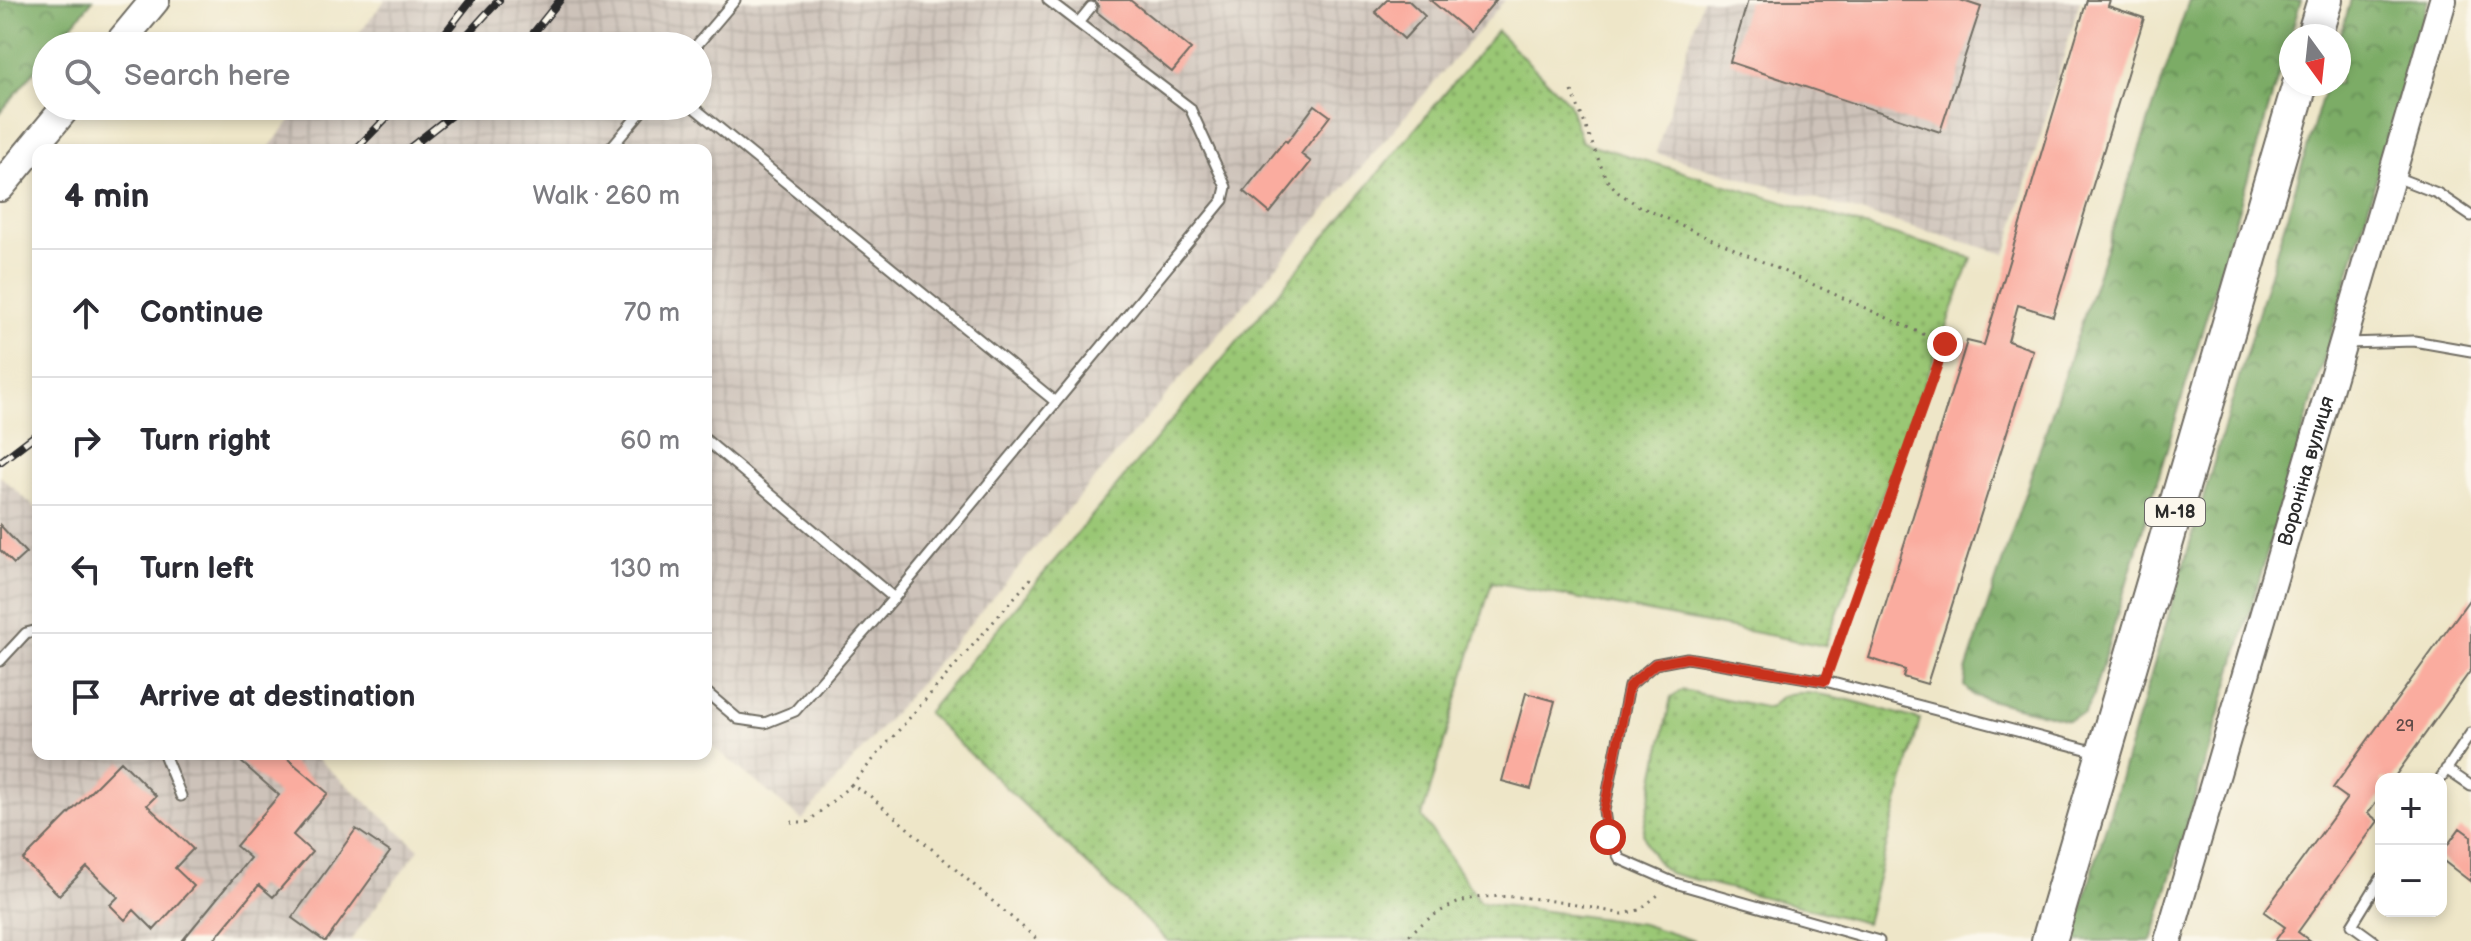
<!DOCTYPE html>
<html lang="en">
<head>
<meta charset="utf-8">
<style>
	:root { --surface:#fff; --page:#f2f2f3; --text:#2b2b33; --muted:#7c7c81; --line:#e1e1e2 }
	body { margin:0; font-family:"Balsamiq Sans",sans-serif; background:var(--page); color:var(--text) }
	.controls { position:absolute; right:24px; bottom:24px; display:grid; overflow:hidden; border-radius:16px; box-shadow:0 4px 12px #0003 }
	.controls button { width:72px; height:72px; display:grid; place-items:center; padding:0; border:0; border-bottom:2px solid var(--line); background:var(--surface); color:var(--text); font:40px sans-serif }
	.compass { position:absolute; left:2279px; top:24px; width:72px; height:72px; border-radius:50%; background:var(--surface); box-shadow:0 4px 12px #0003; rotate:165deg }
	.stop { position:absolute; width:24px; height:24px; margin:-18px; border:6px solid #c8321e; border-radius:50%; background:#fff }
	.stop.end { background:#c8321e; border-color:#fff; box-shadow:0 2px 8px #0008 }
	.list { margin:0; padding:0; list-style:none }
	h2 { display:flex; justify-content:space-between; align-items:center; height:104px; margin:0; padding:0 32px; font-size:34px }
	h2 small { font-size:26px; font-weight:400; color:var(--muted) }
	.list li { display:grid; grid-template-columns:52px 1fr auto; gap:24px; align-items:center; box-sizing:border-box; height:128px; padding:0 32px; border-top:2px solid var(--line) }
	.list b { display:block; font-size:30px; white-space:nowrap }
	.list em { font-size:26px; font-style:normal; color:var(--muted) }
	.icon { flex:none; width:44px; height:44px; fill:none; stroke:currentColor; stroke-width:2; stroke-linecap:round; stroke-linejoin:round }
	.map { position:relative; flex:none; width:2471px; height:941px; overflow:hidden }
	.search { position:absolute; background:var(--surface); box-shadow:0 4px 12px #0003; left:32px; top:32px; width:680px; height:88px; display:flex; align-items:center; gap:20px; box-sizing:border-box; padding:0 28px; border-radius:44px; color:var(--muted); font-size:30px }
	.panel { position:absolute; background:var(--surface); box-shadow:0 4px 12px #0003; left:32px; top:144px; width:680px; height:616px; border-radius:16px }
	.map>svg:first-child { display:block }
	.industrial { fill:url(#industrial-grid) }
	.green { fill:url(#green-dots); stroke:#627950; stroke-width:2 }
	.forest { fill:url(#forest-crowns); stroke:#536c48; stroke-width:2 }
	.building { fill:#faac9f }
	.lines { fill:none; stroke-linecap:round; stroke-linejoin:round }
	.lane-casing { stroke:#6f6c62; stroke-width:13 }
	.secondary-casing { stroke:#6f6c62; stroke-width:30 }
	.primary-casing { stroke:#6f6c62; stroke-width:32 }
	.highway-casing { stroke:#6f6c62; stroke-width:38 }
	.path { stroke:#6f6c62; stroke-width:3; stroke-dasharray:2 6; stroke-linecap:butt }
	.lane { stroke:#fff; stroke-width:9 }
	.secondary { stroke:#fff; stroke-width:26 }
	.primary { stroke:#fff; stroke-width:28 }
	.highway { stroke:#fff; stroke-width:34 }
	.rail-casing { stroke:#2b2b2b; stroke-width:8 }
	.rail { stroke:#fbf7ec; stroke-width:5; stroke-dasharray:15; stroke-linecap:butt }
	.route { stroke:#c8321e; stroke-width:10 }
	.labels { text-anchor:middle; stroke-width:6; stroke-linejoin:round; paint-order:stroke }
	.number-label { font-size:16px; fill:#5f4b48 }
	.shield { fill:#fbf7ec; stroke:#696865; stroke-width:2 }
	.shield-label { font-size:18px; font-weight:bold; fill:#2b2b2b }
	.street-label { font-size:20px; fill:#2b2b2b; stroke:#fbf7ec }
</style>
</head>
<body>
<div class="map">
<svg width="2471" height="941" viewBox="0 0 2471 941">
	<defs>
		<pattern id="industrial-grid" width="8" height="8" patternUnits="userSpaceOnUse" patternTransform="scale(2)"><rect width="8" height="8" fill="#cdc2b9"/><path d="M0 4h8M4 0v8" fill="none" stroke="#b0a79f"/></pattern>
		<pattern id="green-dots" width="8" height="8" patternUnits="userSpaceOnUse" patternTransform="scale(2)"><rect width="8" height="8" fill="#9ac775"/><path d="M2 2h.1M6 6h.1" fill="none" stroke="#7ea260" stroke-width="1.8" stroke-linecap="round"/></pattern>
		<pattern id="forest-crowns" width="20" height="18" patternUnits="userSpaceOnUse" patternTransform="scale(2)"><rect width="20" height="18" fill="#7bac66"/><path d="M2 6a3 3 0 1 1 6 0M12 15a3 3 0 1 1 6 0" fill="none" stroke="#658c54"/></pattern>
	</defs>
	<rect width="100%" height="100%" fill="#fbf7ec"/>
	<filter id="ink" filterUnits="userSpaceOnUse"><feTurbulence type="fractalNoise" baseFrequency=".0125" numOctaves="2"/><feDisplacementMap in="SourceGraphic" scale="16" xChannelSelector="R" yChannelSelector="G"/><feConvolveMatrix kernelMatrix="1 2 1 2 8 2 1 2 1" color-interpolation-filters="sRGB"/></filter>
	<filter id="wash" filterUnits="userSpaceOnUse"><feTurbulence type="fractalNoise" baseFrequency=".006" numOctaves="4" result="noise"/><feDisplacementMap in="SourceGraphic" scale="32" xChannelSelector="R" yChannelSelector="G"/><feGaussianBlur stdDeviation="1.8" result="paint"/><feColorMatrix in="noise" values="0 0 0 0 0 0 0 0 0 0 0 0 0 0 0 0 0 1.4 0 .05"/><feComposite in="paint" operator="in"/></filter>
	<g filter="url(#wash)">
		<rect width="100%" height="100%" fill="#eee6c8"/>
		<path class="industrial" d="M385,0H1505L802,820L706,741V150H267L302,106H698V46H349Z
			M1702,0H2080L2006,254L1656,153Z
			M0,476L38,510V754H312L419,849L350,941H0Z"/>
		<path class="green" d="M1497,31L1568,102L1582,142L1972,258L1825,646L1492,582L1422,817L1480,902L1642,924L1695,941H1168L927,713Z
			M1682,690L1769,708C1773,705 1778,698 1783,696C1811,684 1889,712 1920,720L1866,923L1669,873C1655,861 1648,851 1643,833L1671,697Z"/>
		<path class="forest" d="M0,0H93L55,46H46V57L0,113Z
			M2189,0H2301L2092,699L2084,714L2068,720L1974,696L1964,686L1966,671Z
			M2351,0H2428L2298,449L2152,941H2072L2326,84H2339V40Z"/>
		<g id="blocks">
			<path class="building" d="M1093,0H1130L1191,49L1172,72L1097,12L1098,5Z
				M1387,0H1408L1425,16L1404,39L1375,12Z
				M1430,0H1496L1469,32Z
				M1748,0H1960L1981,7L1940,132L1730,62Z
				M2087,0H2110L2108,6L2144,18L2053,316L2018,305L2008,341L2033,350L1927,684L1903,677L1905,670L1869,658L1967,341L1984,345Z
				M1315,105L1330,116L1301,154L1311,162L1270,213L1244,191L1285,140L1287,142Z
				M0,525L26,553L14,564L0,550Z
				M2471,597V670L2393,779H2381V795L2368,813L2378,821L2298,932L2310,941H2275L2285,927L2264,912L2347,798L2333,788Z
				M1526,693L1555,701L1531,789L1502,781Z
				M232,754H282L328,793L293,835L312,852L273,897L259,885L213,941H182L250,858L236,846L279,795Z
				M121,761L156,796L147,805L193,849L175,868L194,886L154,930L134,910L125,920L110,905L118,897L87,867L59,895L23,860Z
				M2460,828L2471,836V882L2441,859V854Z
				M356,829L390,852L326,941H324L292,918Z"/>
		</g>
	</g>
	<g filter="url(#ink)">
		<use href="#blocks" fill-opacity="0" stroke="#6f6c62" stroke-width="2"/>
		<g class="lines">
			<defs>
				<path id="lane" d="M1078,23L1091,7
					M696,46L735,0
					M692,106L1056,402
					M609,150L646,106
					M2393,176L2437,193L2471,216
					M2347,343L2414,341L2471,351
					M706,440L894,598
					M0,661L26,633L38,630
					M706,692L738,719L765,723L795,711L894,598L1223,200L1226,187L1190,108L1048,0
					M164,754L181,796
					M2446,769L2471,786
					M2440,779L2471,733
					M1879,941L1675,883L1620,859L1608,837L1604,811L1629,686L1655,664L1687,658L1825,681L2097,752
					M2374,941L2352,925L2381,878"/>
				<g id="secondary">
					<path id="s1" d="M2168,941L2443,0"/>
				</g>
				<path id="primary" d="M117,46L155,0
					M0,187L67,106"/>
				<path id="highway" d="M2314,36L2325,0
					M2049,941L2300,84"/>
			</defs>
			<use href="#lane" class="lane-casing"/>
			<use href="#secondary" class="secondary-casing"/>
			<use href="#primary" class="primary-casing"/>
			<use href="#highway" class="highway-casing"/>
			<path class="path" d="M1572,91L1606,179L1619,193L1639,206L1945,344L1829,670
				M851,785L1034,575
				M791,822H808L851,785L869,795L1039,941
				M1404,941C1417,925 1441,909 1460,902C1501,887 1580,906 1623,914L1639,910L1662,892"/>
			<use href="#lane" class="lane"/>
			<use href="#secondary" class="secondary"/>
			<use href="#primary" class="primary"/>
			<use href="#highway" class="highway"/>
			<defs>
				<path id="rail" d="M435,46L471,0
					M457,46L499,0
					M523,46L560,0
					M355,150L398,106
					M407,150L463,106
					M0,462L38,433"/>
			</defs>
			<use href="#rail" class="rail-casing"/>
			<use href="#rail" class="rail"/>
		</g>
	</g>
	<g class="lines" filter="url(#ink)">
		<path class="route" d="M1608,837L1604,811L1629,686L1655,664L1687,658L1825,681L1945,344"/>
	</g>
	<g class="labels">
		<g class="number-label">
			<text x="2405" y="731">29</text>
		</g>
		<rect class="shield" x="2145" y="498" width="60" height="28" rx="6"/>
		<g class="shield-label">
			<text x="2175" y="518">М-18</text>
		</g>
		<g class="street-label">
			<text dy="7" stroke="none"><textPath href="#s1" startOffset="490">Вороніна вулиця</textPath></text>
		</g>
	</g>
</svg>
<div class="controls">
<button>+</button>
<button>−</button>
</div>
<svg class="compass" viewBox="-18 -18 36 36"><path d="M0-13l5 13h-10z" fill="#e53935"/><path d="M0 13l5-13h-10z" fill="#7c7c81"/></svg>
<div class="stop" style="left:1608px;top:837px"></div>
<div class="stop end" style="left:1945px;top:344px"></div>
<div class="search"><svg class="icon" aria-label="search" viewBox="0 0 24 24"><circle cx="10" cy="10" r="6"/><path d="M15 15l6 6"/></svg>Search here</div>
<section class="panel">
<h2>4 min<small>Walk · 260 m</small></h2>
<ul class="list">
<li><svg class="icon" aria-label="ahead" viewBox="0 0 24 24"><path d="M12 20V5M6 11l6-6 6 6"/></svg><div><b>Continue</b></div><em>70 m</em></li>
<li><svg class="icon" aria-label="right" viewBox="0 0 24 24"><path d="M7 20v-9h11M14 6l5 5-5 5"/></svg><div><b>Turn right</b></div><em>60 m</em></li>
<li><svg class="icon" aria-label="left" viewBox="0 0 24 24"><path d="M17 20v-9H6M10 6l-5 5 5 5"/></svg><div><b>Turn left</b></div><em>130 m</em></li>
<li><svg class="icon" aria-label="arrive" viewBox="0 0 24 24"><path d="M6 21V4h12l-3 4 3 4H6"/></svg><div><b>Arrive at destination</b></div></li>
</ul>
</section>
</div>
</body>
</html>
